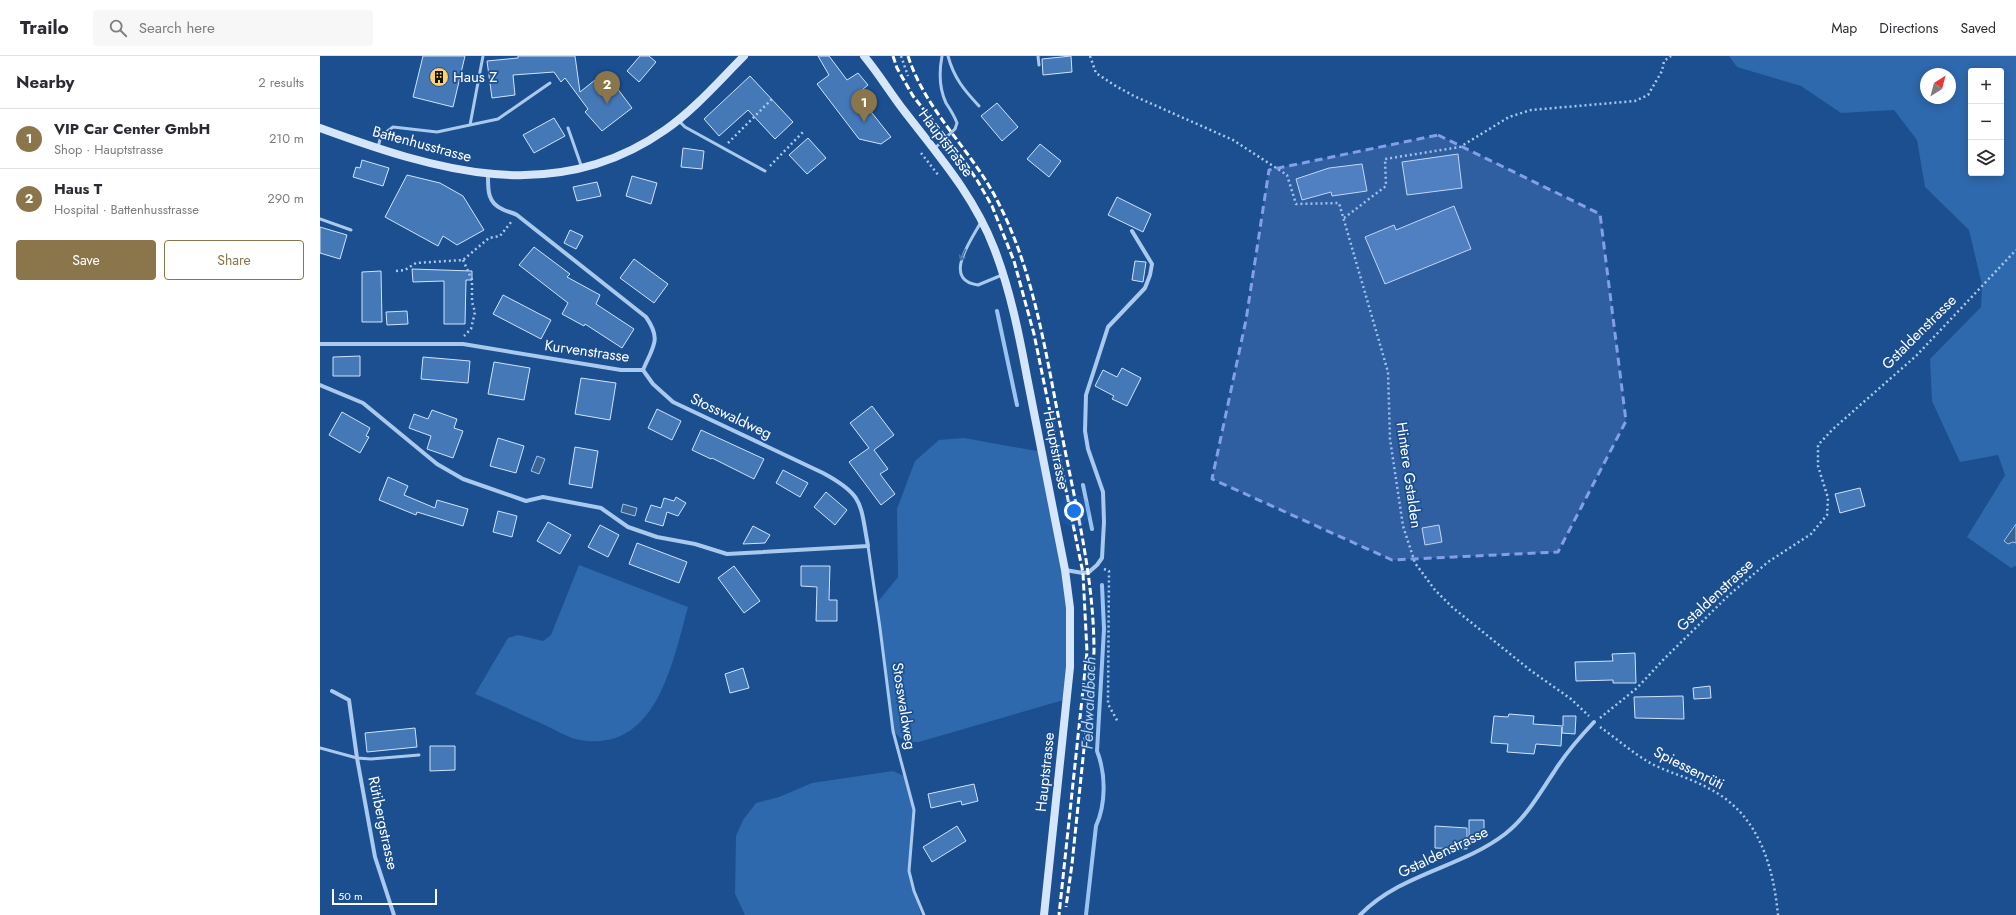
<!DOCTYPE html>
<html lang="en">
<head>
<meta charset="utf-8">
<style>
	:root { --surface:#fff; --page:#f7f7f7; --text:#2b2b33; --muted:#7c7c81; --line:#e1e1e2; --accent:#8a764a }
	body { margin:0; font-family:Jost,sans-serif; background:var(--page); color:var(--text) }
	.controls { position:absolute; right:12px; top:12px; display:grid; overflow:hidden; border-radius:4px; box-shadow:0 2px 10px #0003 }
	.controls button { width:36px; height:36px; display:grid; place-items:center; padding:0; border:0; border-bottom:1px solid var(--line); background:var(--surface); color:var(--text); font:20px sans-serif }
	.compass { position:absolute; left:1600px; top:12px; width:36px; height:36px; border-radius:50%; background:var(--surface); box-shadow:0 2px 10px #0003; rotate:36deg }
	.scale { position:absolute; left:12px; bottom:10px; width:105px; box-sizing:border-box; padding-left:4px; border:2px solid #fff; border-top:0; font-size:11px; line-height:14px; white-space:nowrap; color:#fff; -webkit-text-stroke:3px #1b4f8f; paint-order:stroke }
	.you { position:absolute; left:754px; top:455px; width:14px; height:14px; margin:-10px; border:3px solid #fff; border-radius:50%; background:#1a73e8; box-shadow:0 0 0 6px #1a73e833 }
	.badge { display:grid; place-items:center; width:26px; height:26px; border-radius:50%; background:var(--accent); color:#fff; font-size:13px; font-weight:700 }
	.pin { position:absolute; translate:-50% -33px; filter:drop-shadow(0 1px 2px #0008) }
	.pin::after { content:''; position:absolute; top:21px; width:14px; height:12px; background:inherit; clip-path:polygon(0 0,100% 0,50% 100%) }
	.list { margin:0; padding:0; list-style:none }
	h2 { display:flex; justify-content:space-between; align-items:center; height:52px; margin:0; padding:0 16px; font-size:17px }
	h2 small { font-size:13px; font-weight:400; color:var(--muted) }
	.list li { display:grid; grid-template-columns:26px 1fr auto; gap:12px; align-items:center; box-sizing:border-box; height:60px; padding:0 16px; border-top:1px solid var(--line) }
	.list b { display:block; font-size:15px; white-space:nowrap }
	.list p { margin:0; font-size:13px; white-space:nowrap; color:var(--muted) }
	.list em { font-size:13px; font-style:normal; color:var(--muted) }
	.actions { display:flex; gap:8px; padding:12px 16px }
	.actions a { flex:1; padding:9px 0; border:1px solid var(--accent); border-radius:4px; text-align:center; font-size:14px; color:var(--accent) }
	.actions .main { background:var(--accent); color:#fff }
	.icon { flex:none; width:22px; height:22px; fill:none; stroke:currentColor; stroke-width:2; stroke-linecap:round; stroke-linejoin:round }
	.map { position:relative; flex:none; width:1696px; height:859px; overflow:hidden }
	header { display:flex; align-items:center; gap:24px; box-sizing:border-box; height:56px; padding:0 20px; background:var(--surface); border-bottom:1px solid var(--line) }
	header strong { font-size:19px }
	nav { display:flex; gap:22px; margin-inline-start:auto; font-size:14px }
	.search { width:280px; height:36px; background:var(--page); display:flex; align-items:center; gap:10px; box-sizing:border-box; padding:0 14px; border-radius:4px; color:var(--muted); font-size:15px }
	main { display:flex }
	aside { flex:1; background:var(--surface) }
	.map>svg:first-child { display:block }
	.green { fill:#2e69ad; fill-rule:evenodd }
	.water { fill:#3c6290; stroke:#9cc4f0 }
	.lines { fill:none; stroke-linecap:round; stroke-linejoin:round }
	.stream { stroke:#9cc4f0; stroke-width:4 }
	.building { fill:#4478b7; stroke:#cfe3fa }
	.path { stroke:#a9c9ee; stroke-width:2.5; stroke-dasharray:2 3; stroke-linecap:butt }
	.lane { stroke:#a9c9ee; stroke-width:3 }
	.street { stroke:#a9c9ee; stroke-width:4 }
	.secondary { stroke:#d6e6fa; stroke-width:8 }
	.rail { stroke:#fff; stroke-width:3; stroke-dasharray:7 3; stroke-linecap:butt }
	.oneway { stroke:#4674ac }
	.marked { fill:#839eea; fill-opacity:0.2; stroke:#839eea; stroke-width:3; stroke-dasharray:8 5; stroke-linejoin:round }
	.labels { text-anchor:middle; stroke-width:3.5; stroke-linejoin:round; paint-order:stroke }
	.poi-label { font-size:15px; fill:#fff; stroke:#1b4f8f; text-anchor:start }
	.street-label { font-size:15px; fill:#fff; stroke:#1b4f8f }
	.water-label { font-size:16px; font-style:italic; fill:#b5d3f5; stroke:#1b4f8f }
</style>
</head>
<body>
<header>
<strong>Trailo</strong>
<div class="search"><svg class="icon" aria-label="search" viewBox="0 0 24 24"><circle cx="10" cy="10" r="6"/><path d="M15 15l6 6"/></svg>Search here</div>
<nav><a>Map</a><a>Directions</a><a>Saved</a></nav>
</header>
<main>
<aside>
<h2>Nearby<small>2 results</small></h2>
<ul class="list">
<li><span class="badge">1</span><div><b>VIP Car Center GmbH</b><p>Shop · Hauptstrasse</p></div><em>210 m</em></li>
<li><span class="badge">2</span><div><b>Haus T</b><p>Hospital · Battenhusstrasse</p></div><em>290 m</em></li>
</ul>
<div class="actions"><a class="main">Save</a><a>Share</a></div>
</aside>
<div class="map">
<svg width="1696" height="859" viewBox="0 0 1696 859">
	<rect width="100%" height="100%" fill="#1b4f8f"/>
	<path class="green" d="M1409,0H1696V510L1691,512L1647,481L1685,419L1678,399L1640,406L1612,345L1610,303L1661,251L1662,229L1649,174L1605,131L1597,84L1574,54L1521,57L1481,30L1417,11ZM1651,15H1681V117H1651ZM1606,18H1630V42H1606Z
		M644,382L722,396L750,552L747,643L599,686H585L573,675L556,548L578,521L577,453L595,405L619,384Z
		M259,509L368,551C352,608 336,701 255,683C245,680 234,673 225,669C202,659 179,648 155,638L188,582L198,579L223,585L231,579Z
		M573,715L584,720L594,754L589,815L601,859H425L415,838L416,780L423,764L436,747L459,741L492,727Z"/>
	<path class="water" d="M217,400L225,403L219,418L211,415Z
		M303,448L317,452L315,460L301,456Z
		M1696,468V487L1693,486L1688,488L1684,485Z"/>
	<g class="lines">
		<path class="stream" d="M677,255L697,349
			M763,429L772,473
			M766,859L776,770C786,748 786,718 777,695L784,573L782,529"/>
	</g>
	<path class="building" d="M103,0H145L133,51L93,41Z
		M198,0H255L260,36L285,16L312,52L282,75L265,56L268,53L245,22L241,26L234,16L193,19L195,39L172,42L167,5L198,2Z
		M320,0H329L336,6L319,26L307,15Z
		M498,0H509L527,24L538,17L548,29L537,38L571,81L561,88L539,83L497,28L509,19Z
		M751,0L752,16L723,19L722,3Z
		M430,20L473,66L455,83L428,54L399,80L384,63Z
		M677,47L698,71L682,85L661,60Z
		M234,62L245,80L214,97L203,79Z
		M488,82L506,102L487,118L469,99Z
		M720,88L741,105L729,121L707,103Z
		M363,92L384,95L382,113L361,111Z
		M1138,98L1142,132L1087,139L1082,106Z
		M42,104L69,112L63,130L33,121L36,111L40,112Z
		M1042,108L1047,135L1012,140L1011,136L982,144L976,123L1009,112Z
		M87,119L120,127L143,140L164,174L137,189L123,180L118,190L65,161Z
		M312,120L337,127L331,148L306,140Z
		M277,126L281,140L257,145L253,131Z
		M797,141L831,158L823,176L788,159Z
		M1134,150L1151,193L1065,228L1045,181L1074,169L1076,174Z
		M0,171L27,179L20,203L0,197Z
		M250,174L263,180L256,193L244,187Z
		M214,191L250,218L247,221L280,239L276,248L314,273L302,292L265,268L264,270L242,258L248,247L199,209Z
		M314,203L348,228L334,247L300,222Z
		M815,205L826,206L823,226L812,224Z
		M92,213L152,215V224H146L145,268H124V225L93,226Z
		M61,215L62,266H42V216Z
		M183,239L231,264L221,283L173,258Z
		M87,255L88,268L67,269L66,256Z
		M40,300V320H13V301Z
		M103,301L150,305L148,327L101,323Z
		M174,306L210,312L204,344L168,338Z
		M802,312L821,322L807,350L792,343L794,340L775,330L783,314L797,321Z
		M261,322L296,327L290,364L255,358Z
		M552,350L574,379L554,394L568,413L560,418L575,438L561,449L529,406L549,392L530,367Z
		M337,353L361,365L352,384L328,372Z
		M112,354L137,363L134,372L143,375L133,402L107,393L111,380L89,372L94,358L108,363Z
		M22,356L50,372L46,380L49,381L40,397L9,379Z
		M381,374L444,403L434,423L392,402L391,403L372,394Z
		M178,382L204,390L196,417L170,410Z
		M255,391L278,395L272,432L249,428Z
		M463,414L488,427L480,441L456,427Z
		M68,421L88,430L84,439L115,452L117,444L148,453L143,470L97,456L96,459L59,444Z
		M1540,432L1545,450L1520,457L1515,438Z
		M506,436L527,454L515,469L494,451Z
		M356,441L366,447L358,460L347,456L343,470L325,465L331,449L341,452L344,442L354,445Z
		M178,455L197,460L192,481L173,476Z
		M228,466L251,479L240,498L217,485Z
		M280,469L299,479L288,501L268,491Z
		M1119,469L1122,486L1105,489L1102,472Z
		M433,470L450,479L445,487L423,488Z
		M317,487L367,506L359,527L309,508Z
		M414,510L440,545L424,557L398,522Z
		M481,510H510L509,544H517V565H496L497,531L481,530Z
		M1315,597L1316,627H1293V624L1256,625L1255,606L1293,605L1292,598Z
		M423,612L429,632L410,637L405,618Z
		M1390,630L1391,642L1374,643L1373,632Z
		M1363,640L1364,663L1315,662L1314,641Z
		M1189,658L1214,660L1213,668L1243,670V660H1256L1255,678L1242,677V671L1241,690L1216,688L1214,698L1187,696L1188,688L1171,687L1174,660L1188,661Z
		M95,672L97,691L47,696L45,677Z
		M110,690H135V714L110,715Z
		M654,728L658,745L642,749L641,745L611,752L608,738Z
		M1149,764H1164V782H1149Z
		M637,770L646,785L612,806L603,791Z
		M1115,770L1147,772V793L1115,792Z"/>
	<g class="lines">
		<path class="path" d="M581,0L588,20
			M770,0L776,17L794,29L814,40L913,84L967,119L976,148L1019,147L1068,316L1070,383L1083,470L1095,507L1115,534L1132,551L1210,614L1251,643L1269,660
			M408,87L453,42
			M601,97L619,120
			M450,110L483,76
			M1024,162L1066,130L1065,103L1140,91L1189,61L1211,54L1315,45L1328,39L1342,15L1344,5L1351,0
			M143,204L152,224V246L155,256L151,273L144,280
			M76,215L85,214L96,207L143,204L169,182L180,180L192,165
			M784,513L789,515L788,648L798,666
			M1280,662L1317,632L1344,603L1409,539L1448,506L1491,478L1507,459L1508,442L1498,410V389L1513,373L1596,300L1696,194
			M1280,671C1297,683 1314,698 1332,708C1350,717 1370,722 1388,732C1438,757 1453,808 1458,859"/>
		<path class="lane" d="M628,0C634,22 644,34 659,50
			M718,0L719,9
			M359,65L365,71L445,115
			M150,69L163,0
			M248,72L262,112
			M58,91L61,80L73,71L117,76L178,63L230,27
			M615,92L635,73L637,67C634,59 630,53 626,47C619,32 619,16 622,0
			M0,163L31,174
			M661,166C652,183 621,224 658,229L682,219
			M548,490L560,572L573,675L594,754L589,815L594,835L604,859
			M0,692L37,702L51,703L99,699"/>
		<path class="street" d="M168,118C168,133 167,146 182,153C187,156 192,156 197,159L326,261C342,284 333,290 323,314
			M0,288H143L301,314H323
			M0,329L43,347L117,408L143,423L206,445L223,441L281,452L308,471L337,481L375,488L407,498L548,490C540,447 544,439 503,417L353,346L333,328L323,314
			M745,514L763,517L769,516L777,509L782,502L784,466L783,436L768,393L765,375L766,339L788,271L825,232L830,219L832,208L812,175
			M12,635L29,644L37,702L55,801L74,859
			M1040,859C1081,817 1141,812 1185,778C1206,762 1219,738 1234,716C1245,698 1259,682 1274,666"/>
		<path class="secondary" d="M544,0C559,18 571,38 585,56C619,100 654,140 674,192C690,233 699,278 707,321C720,385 732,450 745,514L750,552V611L724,859
			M0,72C115,114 234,152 345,74C374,54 399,25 424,0"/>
		<path class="rail" d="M573,0L577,12L593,40L641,101L657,124L672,150L694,205L714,278L763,517L767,596L739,859
			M588,0C606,56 652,94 678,146C715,218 726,300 742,379C756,451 774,522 774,596L752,808L746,851"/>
	</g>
	<defs><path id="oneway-shaft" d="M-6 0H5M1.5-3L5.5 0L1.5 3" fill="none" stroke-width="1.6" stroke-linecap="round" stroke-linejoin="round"/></defs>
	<use class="oneway" href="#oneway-shaft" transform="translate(643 199) rotate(114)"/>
	<path class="marked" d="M1118,79L1280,158L1306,365L1238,496L1072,504L892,423L926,264L949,114Z"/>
	<defs>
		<symbol id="building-disc" viewBox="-11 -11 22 22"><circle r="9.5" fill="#ffd166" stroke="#1b4f8f"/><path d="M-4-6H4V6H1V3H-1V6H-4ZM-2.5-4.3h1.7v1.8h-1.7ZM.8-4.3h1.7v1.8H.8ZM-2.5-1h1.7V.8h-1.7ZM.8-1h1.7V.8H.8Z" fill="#111"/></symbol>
	</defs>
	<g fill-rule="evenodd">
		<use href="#building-disc" x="108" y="10" width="22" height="22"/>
	</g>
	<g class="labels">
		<g class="poi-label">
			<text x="133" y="26">Haus Z</text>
		</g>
		<g class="street-label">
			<text transform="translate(626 87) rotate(53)" y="5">Hauptstrasse</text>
			<text transform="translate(102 88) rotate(15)" y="5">Battenhusstrasse</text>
			<text transform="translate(1599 276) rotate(-45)" y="5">Gstaldenstrasse</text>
			<text transform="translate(267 295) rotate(8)" y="5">Kurvenstrasse</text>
			<text transform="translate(411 360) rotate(25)" y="5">Stosswaldweg</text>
			<text transform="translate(736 394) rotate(79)" y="5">Hauptstrasse</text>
			<text transform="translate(1089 419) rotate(82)" y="5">Hintere Gstalden</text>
			<text transform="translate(1395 539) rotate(-43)" y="5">Gstaldenstrasse</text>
			<text transform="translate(584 650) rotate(81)" y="5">Stosswaldweg</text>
			<text transform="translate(1369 712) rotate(27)" y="5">Spiessenrüti</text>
			<text transform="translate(725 716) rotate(-84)" y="5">Hauptstrasse</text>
			<text transform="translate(63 767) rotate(78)" y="5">Rütibergstrasse</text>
			<text transform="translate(1123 796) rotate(-26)" y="5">Gstaldenstrasse</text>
		</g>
		<g class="water-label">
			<text transform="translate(768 647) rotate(-88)" y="6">Feldwaldbach</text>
		</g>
	</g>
</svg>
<div class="controls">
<button>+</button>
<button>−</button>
<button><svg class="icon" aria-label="layers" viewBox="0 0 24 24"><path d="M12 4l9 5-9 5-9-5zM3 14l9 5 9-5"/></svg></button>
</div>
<svg class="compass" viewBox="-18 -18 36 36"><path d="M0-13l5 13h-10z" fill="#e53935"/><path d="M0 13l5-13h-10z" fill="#7c7c81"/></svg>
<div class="scale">50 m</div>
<div class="you"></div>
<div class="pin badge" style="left:544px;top:66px">1</div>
<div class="pin badge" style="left:287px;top:48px">2</div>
</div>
</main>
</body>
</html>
